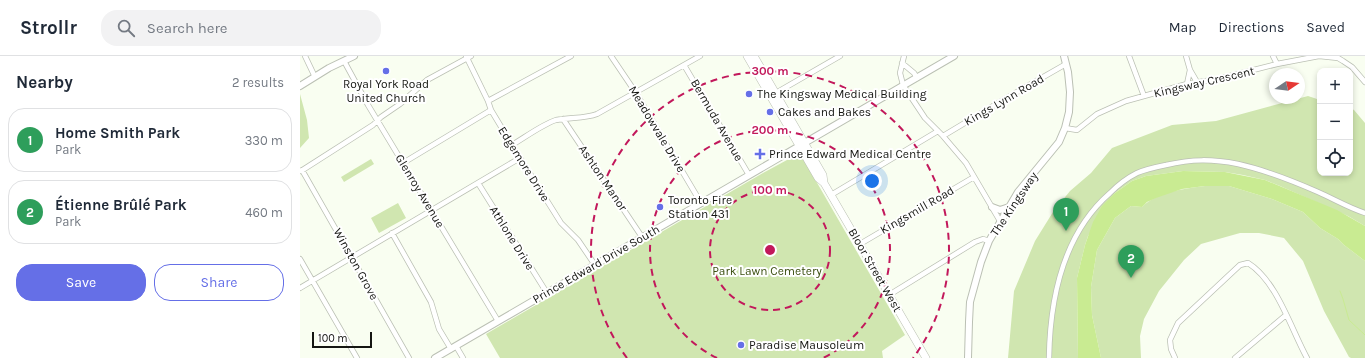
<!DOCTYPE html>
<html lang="en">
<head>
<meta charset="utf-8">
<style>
	:root { --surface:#fff; --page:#f2f2f3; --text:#1f2937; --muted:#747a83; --line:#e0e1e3; --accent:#656fe7 }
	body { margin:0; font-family:Karla,sans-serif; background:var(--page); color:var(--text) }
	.controls { position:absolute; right:12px; top:12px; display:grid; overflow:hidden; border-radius:8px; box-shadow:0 2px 6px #0003 }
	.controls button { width:36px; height:36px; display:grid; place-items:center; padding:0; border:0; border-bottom:1px solid var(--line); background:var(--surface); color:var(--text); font:20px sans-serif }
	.compass { position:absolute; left:969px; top:12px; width:36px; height:36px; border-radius:50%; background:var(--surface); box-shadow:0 2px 6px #0003; rotate:77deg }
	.scale { position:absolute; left:12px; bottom:10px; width:60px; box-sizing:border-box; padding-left:4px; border:2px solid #151612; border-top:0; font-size:11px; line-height:14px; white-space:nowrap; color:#151612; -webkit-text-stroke:3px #fff; paint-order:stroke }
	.you { position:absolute; left:572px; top:125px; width:14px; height:14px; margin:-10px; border:3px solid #fff; border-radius:50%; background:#1a73e8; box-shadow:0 0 0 6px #1a73e833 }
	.badge { display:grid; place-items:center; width:26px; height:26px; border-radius:50%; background:var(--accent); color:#fff; font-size:13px; font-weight:700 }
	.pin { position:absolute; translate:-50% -33px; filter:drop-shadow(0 1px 2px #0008) }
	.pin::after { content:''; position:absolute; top:21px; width:14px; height:12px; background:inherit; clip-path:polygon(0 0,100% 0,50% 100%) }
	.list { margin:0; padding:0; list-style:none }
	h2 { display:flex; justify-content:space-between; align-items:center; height:52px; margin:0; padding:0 16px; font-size:17px }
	h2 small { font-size:13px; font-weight:400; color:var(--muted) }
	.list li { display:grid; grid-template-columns:26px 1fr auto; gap:12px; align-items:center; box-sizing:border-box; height:64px; margin:0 8px 8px; padding:0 8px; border:1px solid var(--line); border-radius:16px }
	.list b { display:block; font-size:15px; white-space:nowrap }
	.list p { margin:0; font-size:13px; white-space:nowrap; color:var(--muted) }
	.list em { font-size:13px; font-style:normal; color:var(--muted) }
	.actions { display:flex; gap:8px; padding:12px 16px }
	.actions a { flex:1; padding:9px 0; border:1px solid var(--accent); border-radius:16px; text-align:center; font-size:14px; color:var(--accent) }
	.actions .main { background:var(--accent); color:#fff }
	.icon { flex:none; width:22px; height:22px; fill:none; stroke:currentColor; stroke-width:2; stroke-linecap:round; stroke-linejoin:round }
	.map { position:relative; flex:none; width:1065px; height:302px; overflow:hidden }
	header { display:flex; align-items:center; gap:24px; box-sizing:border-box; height:56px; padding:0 20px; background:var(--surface); border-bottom:1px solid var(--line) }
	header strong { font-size:19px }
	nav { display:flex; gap:22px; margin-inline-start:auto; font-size:14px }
	.search { width:280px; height:36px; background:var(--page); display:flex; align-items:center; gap:10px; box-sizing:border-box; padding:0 14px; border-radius:16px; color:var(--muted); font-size:15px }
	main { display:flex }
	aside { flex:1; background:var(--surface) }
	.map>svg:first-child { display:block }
	.green { fill:#d0e6b0 }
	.water { fill:#c9eb92 }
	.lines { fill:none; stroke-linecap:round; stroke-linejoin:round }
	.stream { stroke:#c9eb92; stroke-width:1 }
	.street-casing { stroke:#bbc0b4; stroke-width:6 }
	.secondary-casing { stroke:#bbc0b4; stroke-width:8 }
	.primary-casing { stroke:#bbc0b4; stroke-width:8 }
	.street { stroke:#fff; stroke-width:4.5 }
	.secondary { stroke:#fff; stroke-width:6 }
	.primary { stroke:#fff; stroke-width:7 }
	.ring { fill:none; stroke:#c2185b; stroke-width:2; stroke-dasharray:7 5 }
	.poi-dot { fill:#656fe7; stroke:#fff; stroke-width:1.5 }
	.labels { text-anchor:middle; stroke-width:4; stroke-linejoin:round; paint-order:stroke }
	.street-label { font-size:12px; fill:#151612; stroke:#fff }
	.poi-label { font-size:12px; fill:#151612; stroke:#fff; text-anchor:start }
	.park-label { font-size:12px; fill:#3a4e0f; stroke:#fff }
	.centre { fill:#c2185b; stroke:#fff; stroke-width:2 }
	.ring-label { font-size:12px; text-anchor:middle; font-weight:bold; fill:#c2185b; stroke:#fff; stroke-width:4; stroke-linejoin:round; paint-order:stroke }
</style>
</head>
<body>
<header>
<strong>Strollr</strong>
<div class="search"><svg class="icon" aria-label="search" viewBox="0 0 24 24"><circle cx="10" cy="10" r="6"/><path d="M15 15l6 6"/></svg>Search here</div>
<nav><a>Map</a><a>Directions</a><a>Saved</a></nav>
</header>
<main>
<aside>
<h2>Nearby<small>2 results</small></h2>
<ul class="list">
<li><span class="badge" style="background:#2e9e5b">1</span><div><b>Home Smith Park</b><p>Park</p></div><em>330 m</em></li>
<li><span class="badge" style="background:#2e9e5b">2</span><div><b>Étienne Brûlé Park</b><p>Park</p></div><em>460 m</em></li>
</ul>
<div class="actions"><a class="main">Save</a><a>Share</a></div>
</aside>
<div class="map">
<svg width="1065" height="302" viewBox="0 0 1065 302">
	<rect width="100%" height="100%" fill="#f9fef1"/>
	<path class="green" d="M0,38L7,64L9,82L0,92Z
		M1008,40L1020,44V117H1050V52L1054,54L1065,67V170L1048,160L980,130L965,124L943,119L925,116L883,115L846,120L832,125L815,137L788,180L785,189L777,222L778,302H708L714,235L735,185L753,156L770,135L791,117L812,92L872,69L916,65Z
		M498,98L501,99L605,279L582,295L583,302H200L186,278L463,117Z
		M71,103L74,108L44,126L41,121Z
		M905,130H929L972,143L1003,156L1020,172L1038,183L1044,189L1065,205V302H1051L1049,301L1024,255L1003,205L984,182L959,177H940L901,188L884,204L859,235L844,263L840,280L841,302H801L792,259L791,231L797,194L815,162L831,150L842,151C855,137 886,132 905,130Z
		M98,147L106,162L79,177L71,162Z"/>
	<path class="water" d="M883,115L925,116L965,124L1037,154L1065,170V205L1044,189L1038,183L1020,172L1003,156L972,143L929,130H905L882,133L856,142L847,146L842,151L831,150L815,162L797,194L791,231L792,259L801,302H778L777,222L785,189L793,166L802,150L815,137L832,125L846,120Z"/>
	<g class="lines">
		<path class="stream" d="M1040,235L1043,243L1049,264L1065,279"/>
		<defs>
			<path id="street" d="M5,0L15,21
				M166,0L188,45L191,54L212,89L261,167L278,184L295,209
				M311,0L336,37L401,147
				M604,0L600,17L603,29L625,62L643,80L666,107L700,165
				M829,0L844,40
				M886,0L890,14L897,26
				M973,0L977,8
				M44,5L68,49L198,265
				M602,7L614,17L617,22
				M384,9L449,119
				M887,28L890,14
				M474,38L540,0
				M188,45L271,0
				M263,63L342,181
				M765,72L777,74L797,58L826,45L844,40L887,28L918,23L977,8L1019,0L1038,2L1043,5L1052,11L1065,26
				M643,80L703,44L766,8
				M212,89C224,82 243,68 256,64C270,61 284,63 297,58L400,0
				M103,107L191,54
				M2,114L109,302
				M1,115L73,69L81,61L100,48L127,24L171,0
				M178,127L247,237
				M531,139L638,75
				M92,177L131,246L139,273L151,293
				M560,188L674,121
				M0,203L57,302
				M0,232L220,102
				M589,239L675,186L683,183L689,185
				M156,290L163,302
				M749,302C750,242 763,178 810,137C818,129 827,122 837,117C846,113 856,111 866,109C892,103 912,103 938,108C965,114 993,125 1018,136C1034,143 1049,152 1065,157
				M875,302L871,293L870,284L878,267L940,209L948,207C977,225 991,273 1007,302
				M935,302L986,259"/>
			<path id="secondary" d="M0,30L29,12L54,0
				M692,151L700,154L709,151
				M135,302L654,0
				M668,302L669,266L670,246L681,206L689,185L718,136L759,86L765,72L769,56L770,36L768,16L764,0"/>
			<path id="primary" d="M447,0L518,122L524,127L626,302
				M454,0L523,119L524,127"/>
		</defs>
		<use href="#street" class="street-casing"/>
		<use href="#secondary" class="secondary-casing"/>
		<use href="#primary" class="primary-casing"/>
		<use href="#street" class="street"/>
		<use href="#secondary" class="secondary"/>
		<use href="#primary" class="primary"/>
	</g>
	<g class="ring">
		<circle cx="470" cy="194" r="60"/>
		<path d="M417 302A120 120 0 1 1 523 302"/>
		<path d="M327 302A179 179 0 1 1 613 302"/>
	</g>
	<g class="poi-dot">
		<circle cx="86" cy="15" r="4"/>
		<circle cx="449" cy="38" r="4"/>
		<circle cx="470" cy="56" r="4"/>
		<path d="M458 92h4v4h4v4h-4v4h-4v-4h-4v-4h4z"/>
		<circle cx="360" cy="151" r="4"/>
		<circle cx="441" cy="289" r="4"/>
	</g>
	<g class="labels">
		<g class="street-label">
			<text transform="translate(904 26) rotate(-13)" y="4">Kingsway Crescent</text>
			<text transform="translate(704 44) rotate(-30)" y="4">Kings Lynn Road</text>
			<text transform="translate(417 64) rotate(60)" y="4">Bermuda Avenue</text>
			<text transform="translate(357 73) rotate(59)" y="4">Meadowvale Drive</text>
			<text transform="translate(224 108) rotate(58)" y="4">Edgemore Drive</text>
			<text transform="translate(303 122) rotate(56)" y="4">Ashton Manor</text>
			<text transform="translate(120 135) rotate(59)" y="4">Glenroy Avenue</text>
			<text transform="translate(714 148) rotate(-56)" y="4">The Kingsway</text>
			<text transform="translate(617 154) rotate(-30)" y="4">Kingsmill Road</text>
			<text transform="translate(212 182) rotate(58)" y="4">Athlone Drive</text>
			<text transform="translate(56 208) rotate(61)" y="4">Winston Grove</text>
			<text transform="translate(296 208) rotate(-30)" y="4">Prince Edward Drive South</text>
			<text transform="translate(575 214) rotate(60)" y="4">Bloor Street West</text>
		</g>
		<g class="poi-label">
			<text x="86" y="32" text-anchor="middle">Royal York Road<tspan x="86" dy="14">United Church</tspan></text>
			<text x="457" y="42">The Kingsway Medical Building</text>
			<text x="478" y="60">Cakes and Bakes</text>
			<text x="469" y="102">Prince Edward Medical Centre</text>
			<text x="368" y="148">Toronto Fire<tspan x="368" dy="14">Station 431</tspan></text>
			<text x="449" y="293">Paradise Mausoleum</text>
		</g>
		<g class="park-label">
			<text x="467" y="219">Park Lawn Cemetery</text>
		</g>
	</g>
	<circle cx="470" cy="194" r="6" class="centre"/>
	<g class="ring-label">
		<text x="470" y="19">300 m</text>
		<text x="470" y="78">200 m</text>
		<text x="470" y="138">100 m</text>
	</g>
</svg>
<div class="controls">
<button>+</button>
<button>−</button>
<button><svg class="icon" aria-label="locate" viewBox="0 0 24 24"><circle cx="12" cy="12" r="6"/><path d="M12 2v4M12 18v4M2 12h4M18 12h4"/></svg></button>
</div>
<svg class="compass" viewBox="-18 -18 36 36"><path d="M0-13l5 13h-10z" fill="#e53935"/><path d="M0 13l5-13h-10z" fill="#747a83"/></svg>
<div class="scale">100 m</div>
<div class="you"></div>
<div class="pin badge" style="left:766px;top:175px;background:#2e9e5b">1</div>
<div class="pin badge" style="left:831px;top:222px;background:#2e9e5b">2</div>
</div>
</main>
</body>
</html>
